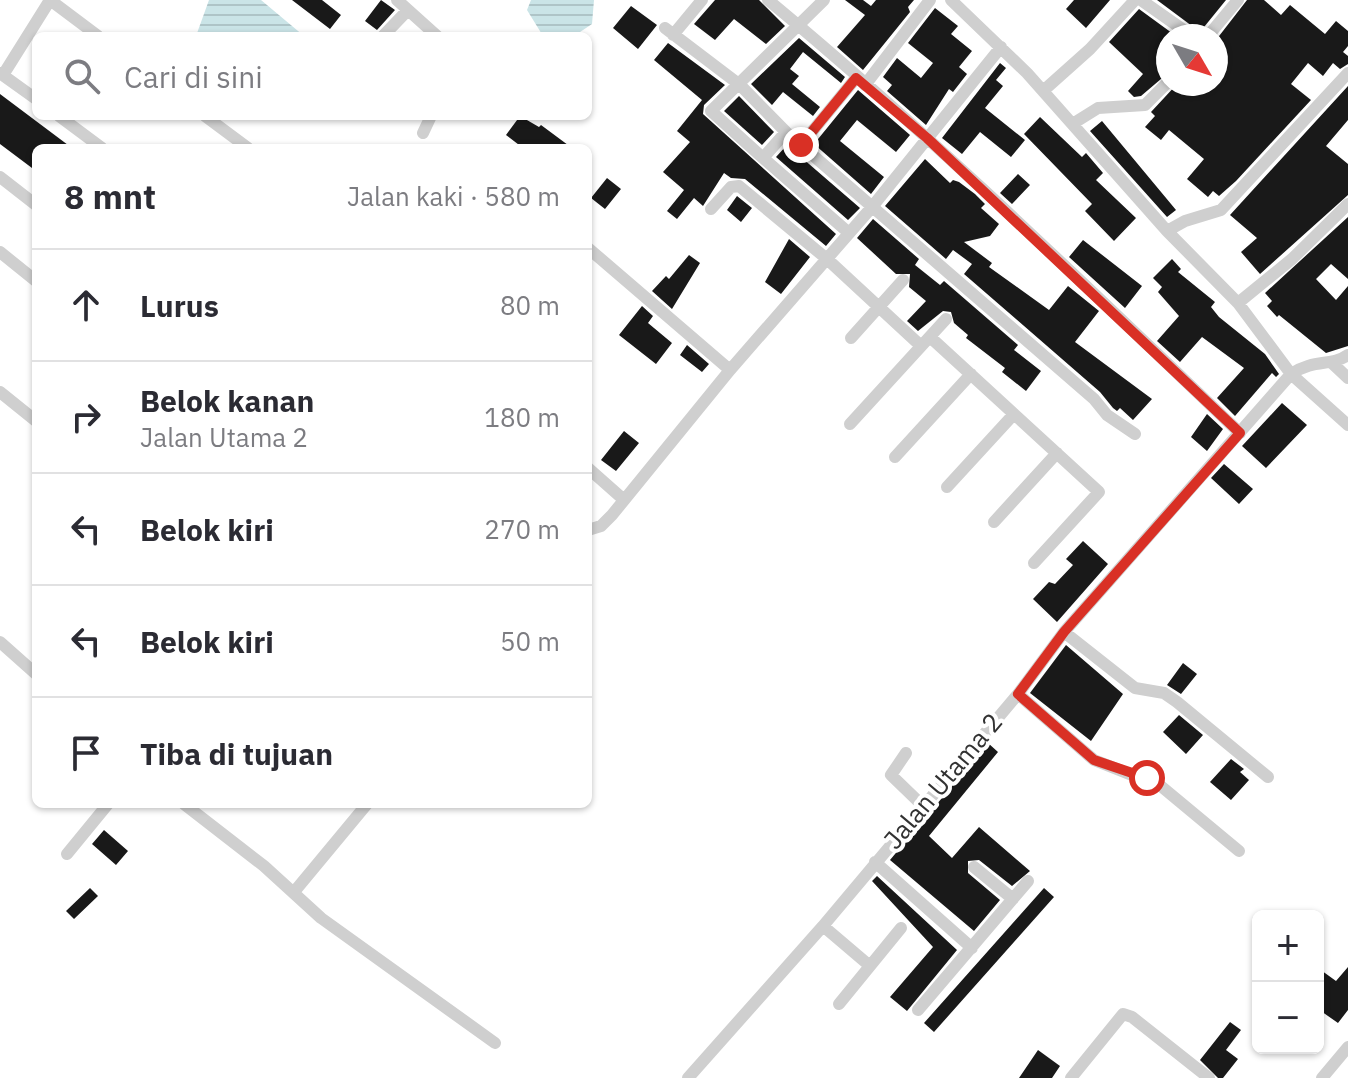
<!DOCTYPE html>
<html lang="id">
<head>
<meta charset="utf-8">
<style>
	:root { --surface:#fff; --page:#f2f2f3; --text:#2b2b33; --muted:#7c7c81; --line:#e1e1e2 }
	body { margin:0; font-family:"IBM Plex Sans",sans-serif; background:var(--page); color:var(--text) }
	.controls { position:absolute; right:24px; bottom:24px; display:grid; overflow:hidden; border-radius:12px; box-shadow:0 2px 6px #0004 }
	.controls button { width:72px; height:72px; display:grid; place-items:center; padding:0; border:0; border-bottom:2px solid var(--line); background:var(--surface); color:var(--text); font:40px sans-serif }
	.compass { position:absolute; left:1156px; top:24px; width:72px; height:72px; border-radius:50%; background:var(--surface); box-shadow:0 2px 6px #0004; rotate:129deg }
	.stop { position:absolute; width:24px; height:24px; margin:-18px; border:6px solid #d93025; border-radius:50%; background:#fff }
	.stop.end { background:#d93025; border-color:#fff; box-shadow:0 2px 8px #0008 }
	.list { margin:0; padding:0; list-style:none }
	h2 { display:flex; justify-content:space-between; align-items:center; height:104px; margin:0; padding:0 32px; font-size:34px }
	h2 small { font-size:26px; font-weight:400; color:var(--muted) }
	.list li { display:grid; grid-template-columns:52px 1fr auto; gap:24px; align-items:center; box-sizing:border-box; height:112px; padding:0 32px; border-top:2px solid var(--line) }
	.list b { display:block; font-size:30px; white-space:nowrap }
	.list p { margin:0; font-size:26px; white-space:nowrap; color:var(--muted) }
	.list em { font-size:26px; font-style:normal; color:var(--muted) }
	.icon { flex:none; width:44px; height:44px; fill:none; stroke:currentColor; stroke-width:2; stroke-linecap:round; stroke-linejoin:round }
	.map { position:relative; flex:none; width:1348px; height:1078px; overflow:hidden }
	.search { position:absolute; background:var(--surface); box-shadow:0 2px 6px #0004; left:32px; top:32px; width:560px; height:88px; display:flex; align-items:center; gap:20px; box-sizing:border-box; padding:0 28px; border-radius:12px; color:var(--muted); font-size:30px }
	.panel { position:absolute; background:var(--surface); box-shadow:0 2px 6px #0004; left:32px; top:144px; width:560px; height:664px; border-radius:12px }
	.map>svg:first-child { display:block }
	.water { fill:url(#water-rules) }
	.building { fill:#191919 }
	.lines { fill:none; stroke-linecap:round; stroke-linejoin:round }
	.minor { stroke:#cfcfcf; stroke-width:12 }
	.route { stroke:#d93025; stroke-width:10 }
	.labels { text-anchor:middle; stroke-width:8; stroke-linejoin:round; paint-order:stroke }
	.street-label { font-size:26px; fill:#323232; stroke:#fff }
</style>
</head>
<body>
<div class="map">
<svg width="1348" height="1078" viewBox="0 0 1348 1078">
	<defs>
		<pattern id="water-rules" width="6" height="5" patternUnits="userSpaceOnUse" patternTransform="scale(2)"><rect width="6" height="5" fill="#cae4e7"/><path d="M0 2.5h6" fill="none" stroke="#aec4c7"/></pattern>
	</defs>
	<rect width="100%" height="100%" fill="#fff"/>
	<path class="water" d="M209,0H261L304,36H196Z
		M531,0H594L592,24L574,36H543L527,10Z"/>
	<path class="building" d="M292,0H322L341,15L330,29Z
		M381,0L395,10L377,30L365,21Z
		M715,0H759L785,26L766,44L734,19L715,40L694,24Z
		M845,0H863L871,6L876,0H914L908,7L910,12L863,70L837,47L865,15Z
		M1074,0H1110L1086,28L1066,9Z
		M1157,0H1226L1200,32Z
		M1247,0H1264L1281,15L1290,5L1325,34L1336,21L1348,31V46L1343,52L1348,56V64L1340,69L1333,63L1323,76L1308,63L1291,84L1311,100L1236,181L1219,196L1213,191L1208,197L1187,179L1204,159L1169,130L1161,140L1145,127L1155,116L1151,112L1177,84H1216V40Z
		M631,6L657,25L638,49L613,28Z
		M935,8L958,26L951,34L972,51L959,67L967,74L953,92L949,89L926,125L887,91L892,85L883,77L897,58L921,78L933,63L908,43Z
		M1139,9L1176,36H1168V73L1141,96L1134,97L1128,91L1143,74L1109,42Z
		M799,38L845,77L841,83L803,52L790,69L799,76L792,84L820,107L813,116L783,92L772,105L751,84Z
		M668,43L725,85L704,105L703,114L836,234L826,246L745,179L731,178L724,173L703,206L694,198L677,219L667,211L684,190L663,172L690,142L677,131L702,100L654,60Z
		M1000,63L1006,68L996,80L1003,86L985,108L1025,140L1011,157L980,132L962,154L942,138Z
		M1348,86V120L1326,146L1348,164V195L1260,274L1241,252L1257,238L1230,215Z
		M858,90L910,135L896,152L857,120L840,141L884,177L871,194L814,144Z
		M0,94L72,148H36V171L0,144Z
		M739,96L774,132L762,145L724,111Z
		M520,116L539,127L541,125L572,148H523L506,135Z
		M1040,117L1082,157L1086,153L1103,173L1096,180L1136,218L1114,241L1085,211L1092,204L1024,134Z
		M1102,121L1176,210L1167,217L1090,131Z
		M787,145L860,208L848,220L776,157Z
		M925,159L950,183L953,180L959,182L975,194L985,204L981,208L999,224L990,236L964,242L992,263L989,267L1049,310L1068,286L1099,311L1075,342L1152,399L1133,420L1120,408L1117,411L1113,408L1100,392L964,274L972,264L953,250L946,259L885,206Z
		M1018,174L1030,185L1012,204L1000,193Z
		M607,178L621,189L605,209L591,198Z
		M737,196L752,208L741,222L727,210Z
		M1348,217V279L1331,264L1316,279L1336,300L1348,286V346L1326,353L1279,315L1277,317L1267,306L1272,301L1265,293Z
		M873,219L919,259L915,265L940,285L944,281L1018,345L1014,350L1041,371L1026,391L1002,372L1005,368L966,338L968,335L954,323L951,312L943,311L918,331L907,321L926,301L909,287L910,274H896L857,238Z
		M789,239L810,257L781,294L765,282Z
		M1083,240L1142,286L1125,308L1069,257Z
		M689,255L700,263L672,309L652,291L666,276L669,279Z
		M1172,259L1181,269L1178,272L1215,302L1211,307L1219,317L1265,354L1279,374L1276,377L1272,373L1235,416L1217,398L1244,368L1202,337L1180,362L1157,341L1179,316L1158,292L1162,287L1153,278Z
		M642,306L653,316L648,323L672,343L656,364L619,335Z
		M687,345L709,364L702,372L680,355Z
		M1282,403L1307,425L1266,468L1242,446Z
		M1207,414L1223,429L1207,451L1191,437Z
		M624,431L639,443L616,471L601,460Z
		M1224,464L1253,489L1239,504L1211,478Z
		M1083,541L1108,564L1057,622L1033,599L1049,582L1055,584L1073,565L1066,559Z
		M1066,645L1123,694L1091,741L1030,693Z
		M1183,663L1197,674L1181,694L1167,685Z
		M1179,715L1203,735L1186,754L1163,732Z
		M988,743L998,752L929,836L952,858L979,827L1030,871L1012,886L979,860L968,861V873L1000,900L974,931L890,860Z
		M1231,759L1244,769L1240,772L1249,780L1231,800L1210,782Z
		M104,830L128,851L116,865L92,844Z
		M877,876L957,950L907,1011L890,997L933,947L872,881Z
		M90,888L98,896L74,919L66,911Z
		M1044,888L1054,897L934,1032L924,1023Z
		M1348,967V1010L1338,1023L1318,1009V968L1336,981Z
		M1230,1022L1241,1030L1226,1050L1238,1059L1223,1078H1218L1200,1060Z
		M1038,1050L1060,1066L1052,1078H1019Z"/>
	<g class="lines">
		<path class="minor" d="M50,0L98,36
			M397,0L437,36
			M768,0C932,136 1085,285 1240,433
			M951,0L1027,73L1167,231L1238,303L1291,374L1348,425
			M1141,0L1192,36
			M665,28L740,85L786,132L1094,399L1107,415L1135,434
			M673,35L702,0
			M383,36L407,11
			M1208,36L1238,0
			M0,73L36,99
			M3,75L50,0
			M865,85L930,0
			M1043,91L1090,49L1135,0
			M59,116L102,148
			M205,116L248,148
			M1074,123L1098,108L1145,105L1168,82
			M786,132L763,158L849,233
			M423,133L431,116
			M801,145L856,78
			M763,158L711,111L824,0
			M0,177L36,205
			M711,209L731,187L739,186L827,259L921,346
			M1167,231L1185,221L1221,210L1348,73
			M588,248L730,370
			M0,252L36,281
			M1238,303L1292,259L1348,204
			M930,337L1099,492L1034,563
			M851,338L903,280
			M1332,363L1348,378
			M0,392L36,421
			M850,424L946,319
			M895,457L971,374
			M588,468L623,499
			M947,487L1014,414
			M994,522L1057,453
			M588,530L601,526L612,515L730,370L872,207L1001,47
			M1064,632L1135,688L1164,693L1177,702L1268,777
			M0,642L36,674
			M1018,694L1094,760L1162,787L1239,851
			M906,753L891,775L922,805
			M184,804L264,866L321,918L495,1043
			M67,854L108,804
			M875,862L972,948
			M974,867L1013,899
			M294,892L367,804
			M823,926L870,966L839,1004
			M870,966L901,928
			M918,1010L1028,881
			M688,1078L823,926L1018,694L1064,632L1291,374C1315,358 1331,367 1348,355
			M1071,1078L1123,1014L1132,1017L1209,1078
			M1322,1078L1348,1047"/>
	</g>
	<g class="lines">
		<path class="route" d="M801,145L856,78L927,138L1240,433L1064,632L1018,694L1094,760L1147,778"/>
	</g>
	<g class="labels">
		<g class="street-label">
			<text transform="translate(943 781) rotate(-50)" y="9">Jalan Utama 2</text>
		</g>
	</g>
</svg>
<div class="controls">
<button>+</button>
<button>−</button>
</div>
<svg class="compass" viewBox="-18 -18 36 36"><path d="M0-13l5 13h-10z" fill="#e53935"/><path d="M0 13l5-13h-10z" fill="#7c7c81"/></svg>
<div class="stop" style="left:1147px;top:778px"></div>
<div class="stop end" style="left:801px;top:145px"></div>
<div class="search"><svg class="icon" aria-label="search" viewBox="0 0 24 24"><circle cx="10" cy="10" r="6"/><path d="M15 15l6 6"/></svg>Cari di sini</div>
<section class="panel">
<h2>8 mnt<small>Jalan kaki · 580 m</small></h2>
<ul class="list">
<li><svg class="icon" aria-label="ahead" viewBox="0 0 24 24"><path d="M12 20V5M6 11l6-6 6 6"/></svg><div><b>Lurus</b></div><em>80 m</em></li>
<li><svg class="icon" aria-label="right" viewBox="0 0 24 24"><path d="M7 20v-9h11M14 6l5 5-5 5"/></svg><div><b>Belok kanan</b><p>Jalan Utama 2</p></div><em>180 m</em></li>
<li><svg class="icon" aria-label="left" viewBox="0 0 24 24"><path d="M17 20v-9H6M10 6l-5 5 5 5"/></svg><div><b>Belok kiri</b></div><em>270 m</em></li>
<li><svg class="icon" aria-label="left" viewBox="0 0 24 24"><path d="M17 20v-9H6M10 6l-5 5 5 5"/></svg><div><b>Belok kiri</b></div><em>50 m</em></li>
<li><svg class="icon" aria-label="arrive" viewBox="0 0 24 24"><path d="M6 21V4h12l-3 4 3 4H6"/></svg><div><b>Tiba di tujuan</b></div></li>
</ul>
</section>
</div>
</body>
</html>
